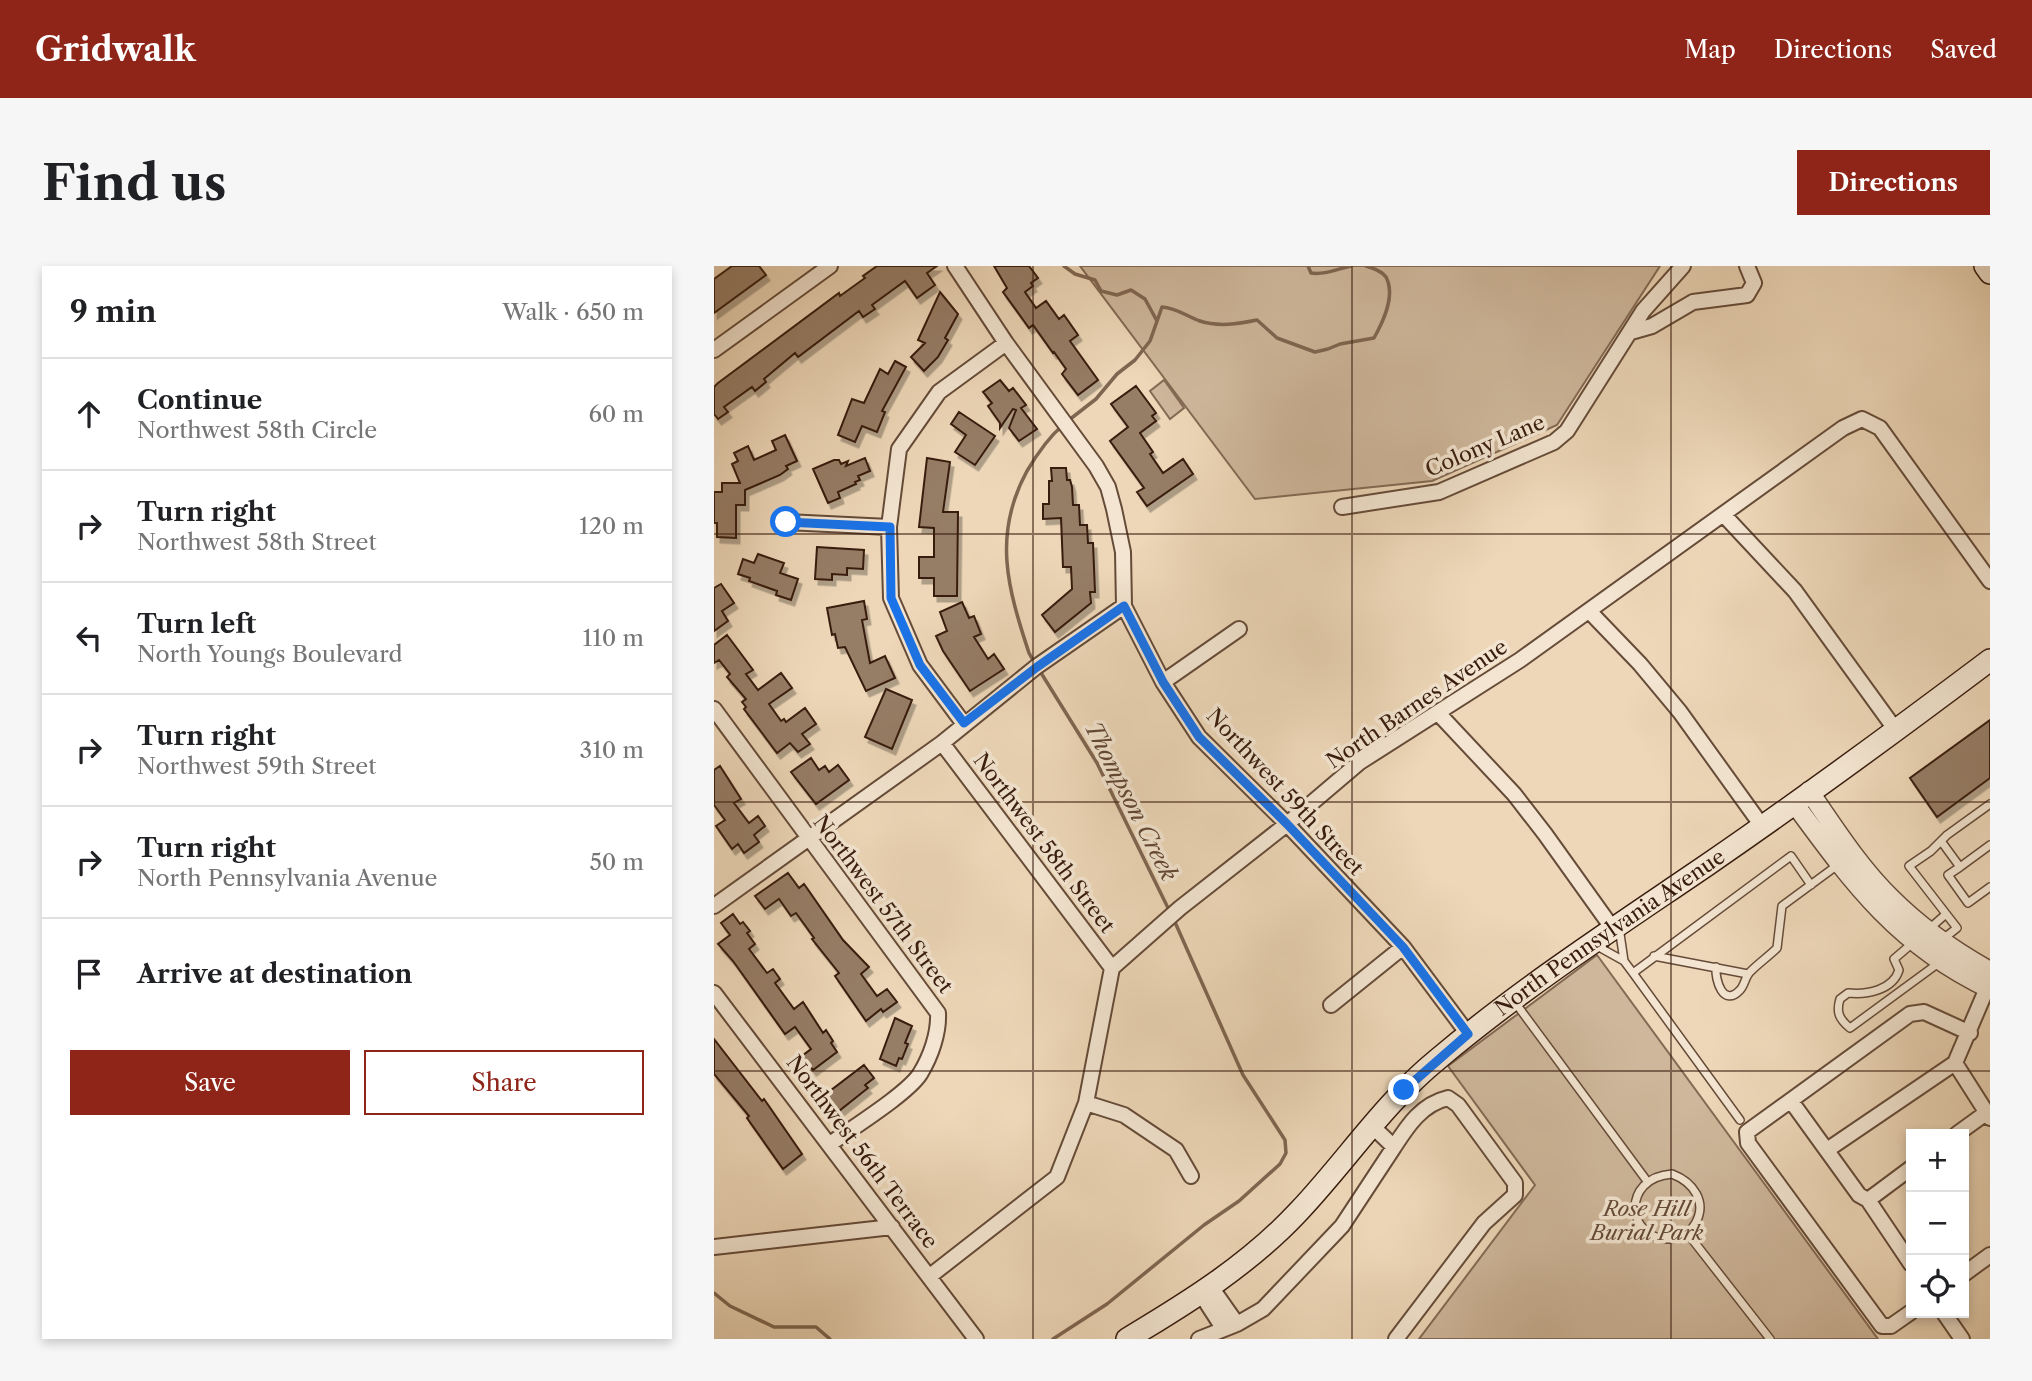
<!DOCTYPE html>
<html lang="en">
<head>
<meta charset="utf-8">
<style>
	:root { --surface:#fff; --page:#f6f6f6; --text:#202124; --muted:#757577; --line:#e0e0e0; --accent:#8f2418 }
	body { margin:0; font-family:"Libre Caslon Text",serif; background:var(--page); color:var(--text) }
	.controls { position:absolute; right:21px; bottom:21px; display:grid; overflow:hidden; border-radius:0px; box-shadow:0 4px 10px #0003 }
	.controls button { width:63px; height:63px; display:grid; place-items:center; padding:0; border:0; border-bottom:2px solid var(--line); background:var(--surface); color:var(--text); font:35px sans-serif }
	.stop { position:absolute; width:21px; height:21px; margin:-16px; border:5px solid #1a73e8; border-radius:50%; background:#fff }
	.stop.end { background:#1a73e8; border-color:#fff; box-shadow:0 2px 7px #0008 }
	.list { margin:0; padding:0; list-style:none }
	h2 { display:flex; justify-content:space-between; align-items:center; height:91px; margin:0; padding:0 28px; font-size:30px }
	h2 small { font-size:23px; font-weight:400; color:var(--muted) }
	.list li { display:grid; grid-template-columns:46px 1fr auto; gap:21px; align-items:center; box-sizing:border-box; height:112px; padding:0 28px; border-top:2px solid var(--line) }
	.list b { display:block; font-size:26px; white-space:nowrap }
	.list p { margin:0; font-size:23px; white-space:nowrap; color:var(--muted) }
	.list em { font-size:23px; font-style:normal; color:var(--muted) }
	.actions { display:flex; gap:14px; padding:21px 28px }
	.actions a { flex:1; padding:16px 0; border:2px solid var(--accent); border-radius:0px; text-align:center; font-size:24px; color:var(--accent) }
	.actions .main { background:var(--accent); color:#fff }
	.icon { flex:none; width:38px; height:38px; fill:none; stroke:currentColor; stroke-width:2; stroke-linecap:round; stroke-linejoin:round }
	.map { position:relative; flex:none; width:1276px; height:1073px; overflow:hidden; border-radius:0px }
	header { display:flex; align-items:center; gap:42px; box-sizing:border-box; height:98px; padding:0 35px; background:var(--accent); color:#fff }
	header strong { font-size:33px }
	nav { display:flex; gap:38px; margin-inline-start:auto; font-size:24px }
	.intro { display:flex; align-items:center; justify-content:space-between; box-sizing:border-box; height:168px; padding:0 42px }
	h1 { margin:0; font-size:49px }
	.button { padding:18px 32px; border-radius:0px; background:var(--accent); color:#fff; font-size:24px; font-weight:700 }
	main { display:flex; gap:42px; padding:0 42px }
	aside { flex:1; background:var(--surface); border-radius:0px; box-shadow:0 4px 10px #0003 }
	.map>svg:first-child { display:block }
	.green { fill:#ceb79b; stroke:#836a54; stroke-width:2 }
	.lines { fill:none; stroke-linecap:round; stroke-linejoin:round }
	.stream { stroke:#7f6651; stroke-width:3.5 }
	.building { fill:#967d66; stroke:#381c0e; stroke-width:2; filter:url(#shadow) }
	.service-casing { stroke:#654b38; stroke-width:10 }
	.minor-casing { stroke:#654b38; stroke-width:18 }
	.tertiary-casing { stroke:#654b38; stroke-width:21 }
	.secondary-casing { stroke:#381c0e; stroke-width:24 }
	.service { stroke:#f3e5d1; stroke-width:7 }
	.minor { stroke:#f3e5d1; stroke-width:14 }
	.tertiary { stroke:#f3e5d1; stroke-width:18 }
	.secondary { stroke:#f3e5d1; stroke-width:21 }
	.route { stroke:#1a73e8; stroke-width:9 }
	.grid { fill:none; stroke:#381c0e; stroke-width:2; stroke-opacity:0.55 }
	.labels { text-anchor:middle; stroke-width:7; stroke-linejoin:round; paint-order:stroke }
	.street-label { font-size:21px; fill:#381c0e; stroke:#f3e5d1 }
	.park-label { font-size:21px; font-style:italic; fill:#654a38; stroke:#f3e5d1 }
	.water-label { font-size:23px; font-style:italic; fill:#624735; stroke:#f3e5d1 }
</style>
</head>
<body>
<header>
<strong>Gridwalk</strong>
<nav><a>Map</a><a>Directions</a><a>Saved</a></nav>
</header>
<div class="intro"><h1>Find us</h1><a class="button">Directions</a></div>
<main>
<aside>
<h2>9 min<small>Walk · 650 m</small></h2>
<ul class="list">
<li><svg class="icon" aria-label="ahead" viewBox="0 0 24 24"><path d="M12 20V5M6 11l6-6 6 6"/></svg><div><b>Continue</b><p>Northwest 58th Circle</p></div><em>60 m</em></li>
<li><svg class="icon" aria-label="right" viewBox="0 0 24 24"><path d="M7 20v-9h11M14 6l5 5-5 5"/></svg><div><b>Turn right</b><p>Northwest 58th Street</p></div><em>120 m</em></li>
<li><svg class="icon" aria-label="left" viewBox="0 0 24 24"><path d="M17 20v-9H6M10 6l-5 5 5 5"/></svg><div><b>Turn left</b><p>North Youngs Boulevard</p></div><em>110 m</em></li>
<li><svg class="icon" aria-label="right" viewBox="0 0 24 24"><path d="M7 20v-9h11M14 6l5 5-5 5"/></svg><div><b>Turn right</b><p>Northwest 59th Street</p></div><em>310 m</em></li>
<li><svg class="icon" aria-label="right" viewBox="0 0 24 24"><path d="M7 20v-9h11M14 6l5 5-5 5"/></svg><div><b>Turn right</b><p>North Pennsylvania Avenue</p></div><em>50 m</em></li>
<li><svg class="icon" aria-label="arrive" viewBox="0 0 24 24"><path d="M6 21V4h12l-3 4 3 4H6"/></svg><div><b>Arrive at destination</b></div></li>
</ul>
<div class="actions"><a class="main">Save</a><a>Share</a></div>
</aside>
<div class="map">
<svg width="1276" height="1073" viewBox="0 0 1276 1073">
	<defs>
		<filter id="shadow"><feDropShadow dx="3.5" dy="5.5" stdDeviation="0" flood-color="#0004"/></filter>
	</defs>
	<rect width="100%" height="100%" fill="#edd7b8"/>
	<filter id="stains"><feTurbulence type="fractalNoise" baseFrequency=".00286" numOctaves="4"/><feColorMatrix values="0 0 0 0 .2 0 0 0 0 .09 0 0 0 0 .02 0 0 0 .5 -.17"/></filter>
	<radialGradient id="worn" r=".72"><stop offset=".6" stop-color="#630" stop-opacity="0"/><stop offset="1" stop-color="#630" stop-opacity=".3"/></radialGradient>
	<path class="green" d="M366,0H946L843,159L718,215L541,233Z
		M450,114L470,142L456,153L436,125Z
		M883,689L1164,1073H705L821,919L734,800Z"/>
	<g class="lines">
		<path class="stream" d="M350,0L361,8L381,14L387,25L403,29L417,24L431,33L443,55
			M594,0L597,7C611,9 623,3 637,0
			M355,154L382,133L403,108L421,94L436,75L448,41C463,42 472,50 486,55C504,61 524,58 543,54L563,72L601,86L614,83L626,78L660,72C669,56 682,30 672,11C668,5 659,2 652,0
			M320,396L315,387C294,323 278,269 313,205C323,188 334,172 349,159
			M324,402L383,497L455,644
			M0,1027L16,1040L60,1061H102L116,1073
			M339,1073L393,1038L490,959L525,935L566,898L572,887L571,874L529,809L460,654"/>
	</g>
	<path class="building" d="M18,0H45L52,9L0,47V13Z
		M163,0H223L213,7L221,19L203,32L191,15L158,39L161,43L149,51L145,45L84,91L81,87L50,113L52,116L41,125L38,121L10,141L14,146L4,153L0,148V121L4,117L125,27L126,30L151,12L149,10Z
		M280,0H315L324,12L317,17L319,20L311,26L322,42L332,35L345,53L350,49L364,69L356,75L384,114L364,129L348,108L352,103L340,86L339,87L319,59L315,62L289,26L293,22Z
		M226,26L244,48L231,72L234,74L224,91L210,105L197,91L211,77L204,74Z
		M181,95L192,101L168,145L171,146L163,166L148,160L141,176L124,169L138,133L150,137L166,103L174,108Z
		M286,114L295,125L299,122L312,139L307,142L323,163L305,175L295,162L302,144L299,143L286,162V157L274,140L278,137L269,126Z
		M422,120L442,147L438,150L442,155L426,167L439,186L436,188L449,207L469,193L479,208L433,240L423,226L430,222L396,175L414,161L397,138Z
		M245,146L281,170L261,199L241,186L252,169L237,158Z
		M71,169L83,195L72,200L74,203L66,209L31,224V239H22V272L3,271V257H0V226H8V217H26L18,198L24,195L20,187L34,180L40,194L62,184L58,175Z
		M151,192L156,205L144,210L146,214L141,216L142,218L124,226L126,232L114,237L99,203L120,194H125L127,198L134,195L132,200Z
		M213,192L236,196L229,246H244L243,330H220V312H205V291H220V262L205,261Z
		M337,202H352L353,214H356L358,221L359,239H365L366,259H373L374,277H379L381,326H376L377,337L341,366L328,349L358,323L357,301H349L347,252L329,253V238H335V215H338Z
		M103,281L150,284L149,303L133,302V309L118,308V314L101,313Z
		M44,288L70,297L66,307L84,313L77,334L62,329L63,325L35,315L36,312L24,308L29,293L40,297Z
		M7,318L20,337L8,345L14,355L0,365V322Z
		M150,335L153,353L148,354L156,397L171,390L181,412L152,425L131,381L124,382L121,368L118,369L113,342Z
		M248,336L255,352L260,350L267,368L260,371L274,393L280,388L290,403L256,425L229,385L222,370L233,365L226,346Z
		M13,369L39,404L32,408L44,424L67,407L78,422L55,438L67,455L70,453L72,456L91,442L102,458L88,468L96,478L84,486L76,477L63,487L30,443L32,441L28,436L32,433L13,411L16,408L5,394L0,397V379Z
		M172,423L198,434L178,483L151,471Z
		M1276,454V512L1223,551L1196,512Z
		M97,492L105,504L111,500L115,506L124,499L135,514L102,538L77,506Z
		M6,500L27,533L20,537L35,557L44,550L51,560L40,569L45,576L30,587L24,578L18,583L2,560L11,554L0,539V504Z
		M74,607L85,622L90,618L129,674L155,701L147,708L163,730L173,723L183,736L169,746L167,743L152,755L121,710L125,707L98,673L100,672L82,647L77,650L65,633L51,643L41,630Z
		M19,648L26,658L29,656L36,665L33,667L41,678L35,683L53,707L59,703L66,713L61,717L80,743L89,736L109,767L112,764L119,775L117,777L123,786L99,804L88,790L97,783L81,761L71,768L19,695L4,678L16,669L7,657Z
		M181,752L198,760L191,777L194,778L188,793L185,792L182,800L166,793Z
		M0,773L48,835L50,833L88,888L69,903L33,852L35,850L0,808Z
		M150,799L160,812L151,819L154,822L125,845L112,828Z"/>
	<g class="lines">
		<defs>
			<path id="service" d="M1227,575L1246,601L1234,609L1254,637L1276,621
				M1246,601L1276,579
				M1215,663L1232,648
				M1229,673L1243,662L1195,600L1217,585L1233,569L1276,538
				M1201,675L1180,693L1185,704C1179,724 1153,729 1134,727L1126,733C1122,746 1125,753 1136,762L1226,696
				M883,680L910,695L905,661
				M940,690L1034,708
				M910,695L919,707L1077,590L1097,619
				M1002,701C1001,714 1009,742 1026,724C1031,719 1031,710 1037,705C1045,697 1055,690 1063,682L1068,640L1125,598
				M919,707L1026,854
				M800,735L933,915
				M958,908C979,916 994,936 981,958C974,969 968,972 955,973C913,974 906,912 958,908Z
				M974,968L1056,1073"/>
			<path id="minor" d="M241,0L292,77L382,200L394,221L400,243L409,286L410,340L449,416L485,471L573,558L689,681L754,768
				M917,66L938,60L979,36L1033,29L1040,17L1033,0
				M0,84L116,0
				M628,241L725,226L840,176L853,165L929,45L969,0
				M1009,248L1081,325L1181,463
				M72,256L175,261
				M876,346L926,398L966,446L1048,560
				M449,416L525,363
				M0,443L224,747C225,767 217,790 206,808C193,828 138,862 116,878
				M724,447L800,528L831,568L899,663
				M250,458L206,399L177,332L175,261L185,183L225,126L292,77
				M228,477L398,702
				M0,640L228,477L322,401L410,340
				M1276,715L1241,797L1276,852
				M0,727L262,1073
				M617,739L689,681
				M1077,835L1145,929L1154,934L1197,902
				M372,837L410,849L462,884L477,910
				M657,859L680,881C694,859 708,838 734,832L744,839L801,917V929L770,957L682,1073
				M1243,868L1272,847
				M1113,884L1241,797
				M1154,934L1197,998
				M0,981L178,961
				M1250,1008L1276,989
				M216,1010L343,911L372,837L398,702L466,642L573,558L646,496L806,394L1129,162L1148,153L1166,162L1276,315
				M497,1021L523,1058
				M487,1028L509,1062
				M1197,1046L1177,1060H1168L1034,877L1033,866L1196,748L1210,746L1256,767
				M1230,1047L1248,1073
				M485,1073L523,1058L549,1043L628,960L680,881"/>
			<path id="tertiary" d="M1095,525C1120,561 1145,601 1177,632C1206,661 1240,685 1276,705
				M1080,537C1138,616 1184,680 1276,723"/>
			<g id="secondary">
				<path d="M1271,0L1276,7"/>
				<path id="s1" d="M413,1073C475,1036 536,998 586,944C633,894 670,837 724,793C808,722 902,661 993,599C1089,533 1183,464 1276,394"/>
			</g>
		</defs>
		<use href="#service" class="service-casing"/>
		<use href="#minor" class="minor-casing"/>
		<use href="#tertiary" class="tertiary-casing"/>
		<use href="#secondary" class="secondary-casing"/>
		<use href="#service" class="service"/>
		<use href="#minor" class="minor"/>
		<use href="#tertiary" class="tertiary"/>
		<use href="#secondary" class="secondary"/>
	</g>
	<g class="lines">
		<path class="route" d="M72,256L176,261L177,332L206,399L250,457L323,401L410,340L449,416L485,471L573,558L689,681L754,768L690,824"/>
	</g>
	<path class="grid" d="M319,0V1073M638,0V1073M957,0V1073M0,268H1276M0,536H1276M0,805H1276"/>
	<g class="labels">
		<g class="street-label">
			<text transform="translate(771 180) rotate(-23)" y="7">Colony Lane</text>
			<text transform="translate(703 438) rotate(-34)" y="7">North Barnes Avenue</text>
			<text transform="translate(571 526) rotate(47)" y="7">Northwest 59th Street</text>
			<text transform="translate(330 577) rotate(53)" y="7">Northwest 58th Street</text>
			<text transform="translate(169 638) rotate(53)" y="7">Northwest 57th Street</text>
			<text dy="7" stroke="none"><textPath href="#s1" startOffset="635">North Pennsylvania Avenue</textPath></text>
			<text transform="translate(148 886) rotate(53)" y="7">Northwest 56th Terrace</text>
		</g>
		<g class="park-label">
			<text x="933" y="950">Rose Hill<tspan x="933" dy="24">Burial Park</tspan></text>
		</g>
		<g class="water-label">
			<text transform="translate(417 535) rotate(63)" y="8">Thompson Creek</text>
		</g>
	</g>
	<rect width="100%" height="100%" filter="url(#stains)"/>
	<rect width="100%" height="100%" fill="url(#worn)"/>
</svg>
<div class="controls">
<button>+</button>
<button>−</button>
<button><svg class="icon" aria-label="locate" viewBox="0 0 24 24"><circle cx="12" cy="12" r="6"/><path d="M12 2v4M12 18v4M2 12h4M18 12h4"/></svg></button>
</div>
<div class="stop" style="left:72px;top:256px"></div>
<div class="stop end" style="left:690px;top:824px"></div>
</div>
</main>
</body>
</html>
